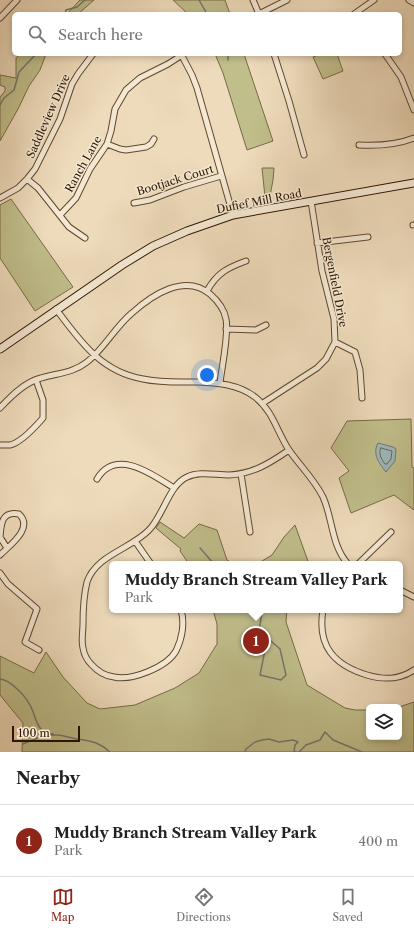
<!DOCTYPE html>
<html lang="en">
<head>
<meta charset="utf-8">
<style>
	:root { --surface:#fff; --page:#f2f2f2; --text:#222; --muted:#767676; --line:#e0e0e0; --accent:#8f2418 }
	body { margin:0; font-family:"Libre Caslon Text",serif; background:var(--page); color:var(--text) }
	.controls { position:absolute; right:12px; bottom:12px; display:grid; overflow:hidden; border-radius:6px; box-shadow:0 2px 6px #0003 }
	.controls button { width:36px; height:36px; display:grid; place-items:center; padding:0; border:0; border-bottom:1px solid var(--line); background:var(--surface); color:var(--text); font:20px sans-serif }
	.scale { position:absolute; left:12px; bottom:10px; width:68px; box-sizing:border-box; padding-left:4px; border:2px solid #2f1600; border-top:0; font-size:11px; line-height:14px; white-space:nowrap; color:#2f1600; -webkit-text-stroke:3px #f4e8d3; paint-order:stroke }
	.you { position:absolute; left:207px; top:375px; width:14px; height:14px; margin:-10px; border:3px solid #fff; border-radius:50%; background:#1a73e8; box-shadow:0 0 0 6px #1a73e833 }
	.badge { display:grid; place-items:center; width:26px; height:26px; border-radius:50%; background:var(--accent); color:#fff; font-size:13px; font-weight:700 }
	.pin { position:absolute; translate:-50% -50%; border:2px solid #fff; box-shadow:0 1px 4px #0006 }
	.popup { position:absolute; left:109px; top:561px; width:294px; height:52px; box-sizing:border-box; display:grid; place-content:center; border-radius:6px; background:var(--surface); filter:drop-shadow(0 1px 3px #0005); font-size:13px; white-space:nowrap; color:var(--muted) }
	.popup b { font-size:15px; color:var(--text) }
	.popup::after { content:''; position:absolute; left:50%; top:100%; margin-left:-8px; border:8px solid transparent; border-top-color:var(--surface) }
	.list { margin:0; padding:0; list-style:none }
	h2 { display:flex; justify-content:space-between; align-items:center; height:52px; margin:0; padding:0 16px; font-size:17px }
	h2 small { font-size:13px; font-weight:400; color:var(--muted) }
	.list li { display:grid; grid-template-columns:26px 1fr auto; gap:12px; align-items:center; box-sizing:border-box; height:72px; padding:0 16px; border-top:1px solid var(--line) }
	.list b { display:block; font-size:15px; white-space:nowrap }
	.list p { margin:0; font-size:13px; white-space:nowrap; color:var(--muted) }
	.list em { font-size:13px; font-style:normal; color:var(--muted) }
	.icon { flex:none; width:22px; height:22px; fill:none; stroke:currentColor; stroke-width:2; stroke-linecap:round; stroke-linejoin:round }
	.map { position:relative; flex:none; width:414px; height:752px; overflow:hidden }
	.search { position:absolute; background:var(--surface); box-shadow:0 2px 6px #0003; left:12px; right:12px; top:12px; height:44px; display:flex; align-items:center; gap:10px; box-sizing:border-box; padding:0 14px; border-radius:6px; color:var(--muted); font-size:15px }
	.sheet { height:124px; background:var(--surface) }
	nav { display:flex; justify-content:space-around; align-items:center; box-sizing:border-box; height:56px; border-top:1px solid var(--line); background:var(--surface); font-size:11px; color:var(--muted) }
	nav a { display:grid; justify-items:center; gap:2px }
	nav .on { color:var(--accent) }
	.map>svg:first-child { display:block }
	.green { fill:#c0be8b; stroke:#786a46 }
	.water { fill:#9eb8bb; stroke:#727770 }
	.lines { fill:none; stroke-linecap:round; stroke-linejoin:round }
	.shore { stroke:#66675e; stroke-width:1 }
	.stream { stroke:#727770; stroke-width:1.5 }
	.street-casing { stroke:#5f472f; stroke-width:7 }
	.secondary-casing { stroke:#2f1600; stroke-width:9 }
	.street { stroke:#f4e8d3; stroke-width:5 }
	.secondary { stroke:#f4e8d3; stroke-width:7 }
	.labels { text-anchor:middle; stroke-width:3; stroke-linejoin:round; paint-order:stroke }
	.street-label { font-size:11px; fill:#2f1600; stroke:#f4e8d3 }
</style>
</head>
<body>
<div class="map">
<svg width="414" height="752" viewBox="0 0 414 752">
	<rect width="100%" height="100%" fill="#eedbbb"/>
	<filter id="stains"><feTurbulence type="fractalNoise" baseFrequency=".005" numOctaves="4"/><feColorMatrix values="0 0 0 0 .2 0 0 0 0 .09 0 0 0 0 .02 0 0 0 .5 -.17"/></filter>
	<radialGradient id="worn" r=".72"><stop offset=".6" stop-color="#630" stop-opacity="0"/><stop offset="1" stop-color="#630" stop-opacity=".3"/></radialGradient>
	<path class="green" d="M80,0H94L78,14H67Z
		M173,0H225L230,14H188Z
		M20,54H46L40,70L29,86L18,109L0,141V97L5,91V87L0,85V75L16,78V58Z
		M215,54H244L273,141L247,150L223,73Z
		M321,54H337L343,71L323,79L313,57Z
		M262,168H274L273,180L270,196L265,197Z
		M11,199L73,287L35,311L0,258V205Z
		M411,419L412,467L414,468V510L394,495L351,513L339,478L349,471L331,448L347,421Z
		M160,522L184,538L199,524L217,530L227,560L234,564H189L180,551L181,549L156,528Z
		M295,525L309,564H257L272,555L284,537Z
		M213,610H287L286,622L307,685L345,708L355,710H369V737H399V707L414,702V752H22L23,723L0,695V656L34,673L46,652L63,677L87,703L100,709L135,705L175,688L199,673L217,644V624Z"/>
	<path class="water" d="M378,443L393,447L396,449L395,461L386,472C379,463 372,454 378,443Z"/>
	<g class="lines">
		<path class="shore" d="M381,448L392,451L391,459L387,464H385C381,459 378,453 381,448Z"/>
		<path class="stream" d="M199,0L207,14
			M65,14L66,10L77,7L85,0
			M228,54V60
			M0,105L4,98L14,90L19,72L36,54
			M200,548L214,564
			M262,610V613L256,647L263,651
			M271,641L280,649L286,675L281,680L260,675L266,645Z
			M0,679C7,680 11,683 16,688C22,693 26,698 30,705C37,718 35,732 53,734
			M23,744C33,739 45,734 57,735C62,735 67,737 72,738C88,741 97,740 110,752
			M245,752L246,749L255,742L262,740L269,739L279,742L293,740L298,742L295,745L294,751L296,752
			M299,752L306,745L320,740L325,732L333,740L362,752"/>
		<defs>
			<path id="street" d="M253,0L259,14
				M409,0L414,3
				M259,14L287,0
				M354,14L374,0
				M0,18L17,0
				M181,54L192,75L197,88L233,215
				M274,54L289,101L304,155
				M385,54L401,77L414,110
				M107,144L120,149L126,150L146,147L151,144L154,139
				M359,145C378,146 396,145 414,138
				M27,179L38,188L69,227L85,238
				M0,198L18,188L27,179L35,169L60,119L72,84L78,74L93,54
				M134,203L150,200L184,187L221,176
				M60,215L76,198L90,169L107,144L111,131L115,109L126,90L140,78L168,64L182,55
				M413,225H414
				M317,243L368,237
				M207,291C217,273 227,268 246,261
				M56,309C80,341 101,372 143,379C161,383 180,382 198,382C218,383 238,384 255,397C273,411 277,432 289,450C300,466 314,479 323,497C333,519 331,545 348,564
				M226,329L256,330L266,325
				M335,342L355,352L360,370L362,398
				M263,403L317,368L326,359L335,342L334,319L322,271L311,201
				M0,408C11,396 25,382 41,378C58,373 73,373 87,362C104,349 115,327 132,313C152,295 185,273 210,294C218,301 224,308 226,319C229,334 222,366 220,383
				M0,445C3,445 7,445 10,445C20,443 36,426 43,418V400L36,380
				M241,474L250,532
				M97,479C116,447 153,475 174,488
				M135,541L151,564
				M0,555C10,545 34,528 19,514C2,511 1,523 0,537L7,548
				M358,564L391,532
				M0,573L8,584L37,609L25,642L39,650
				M400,590L414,597
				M181,610C185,623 182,639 176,651C167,667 132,681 114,677C105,676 97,671 91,664C87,660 84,654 83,648C81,641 83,632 83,624C83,612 84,594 87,582C96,555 131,549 149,530C163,516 169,485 187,477C199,471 215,475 229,475C253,474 270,463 289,450
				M323,610C317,646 334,665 367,675C384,680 399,680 414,670"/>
			<path id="secondary" d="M0,349L122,265L153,246L187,231L233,215L414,183"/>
		</defs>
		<use href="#street" class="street-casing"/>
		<use href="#secondary" class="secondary-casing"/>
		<use href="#street" class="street"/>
		<use href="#secondary" class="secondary"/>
	</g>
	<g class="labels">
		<g class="street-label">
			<text transform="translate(48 116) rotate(-66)" y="4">Saddleview Drive</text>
			<text transform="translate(83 164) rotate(-61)" y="4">Ranch Lane</text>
			<text transform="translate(175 180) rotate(-17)" y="4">Bootjack Court</text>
			<text transform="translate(259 201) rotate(-11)" y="4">Dufief Mill Road</text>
			<text transform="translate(335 282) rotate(79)" y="4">Bergenfield Drive</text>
		</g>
	</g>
	<rect width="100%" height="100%" filter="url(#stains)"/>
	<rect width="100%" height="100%" fill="url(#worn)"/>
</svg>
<div class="controls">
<button><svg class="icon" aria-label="layers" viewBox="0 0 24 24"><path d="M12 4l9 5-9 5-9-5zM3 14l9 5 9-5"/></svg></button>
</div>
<div class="scale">100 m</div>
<div class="you"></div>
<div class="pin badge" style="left:256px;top:641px">1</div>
<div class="popup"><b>Muddy Branch Stream Valley Park</b>Park</div>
<div class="search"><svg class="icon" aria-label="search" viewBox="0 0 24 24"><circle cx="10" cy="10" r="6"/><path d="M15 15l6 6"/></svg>Search here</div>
</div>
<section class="sheet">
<h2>Nearby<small></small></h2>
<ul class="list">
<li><span class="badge">1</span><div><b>Muddy Branch Stream Valley Park</b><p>Park</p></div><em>400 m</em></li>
</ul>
</section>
<nav>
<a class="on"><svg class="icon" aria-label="map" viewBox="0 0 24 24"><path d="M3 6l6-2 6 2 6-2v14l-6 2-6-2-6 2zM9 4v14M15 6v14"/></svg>Map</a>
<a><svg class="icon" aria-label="directions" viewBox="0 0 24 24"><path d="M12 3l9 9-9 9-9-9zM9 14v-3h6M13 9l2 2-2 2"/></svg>Directions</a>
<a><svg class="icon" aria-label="saved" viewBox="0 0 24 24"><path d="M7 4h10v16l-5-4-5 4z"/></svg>Saved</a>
</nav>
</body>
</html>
